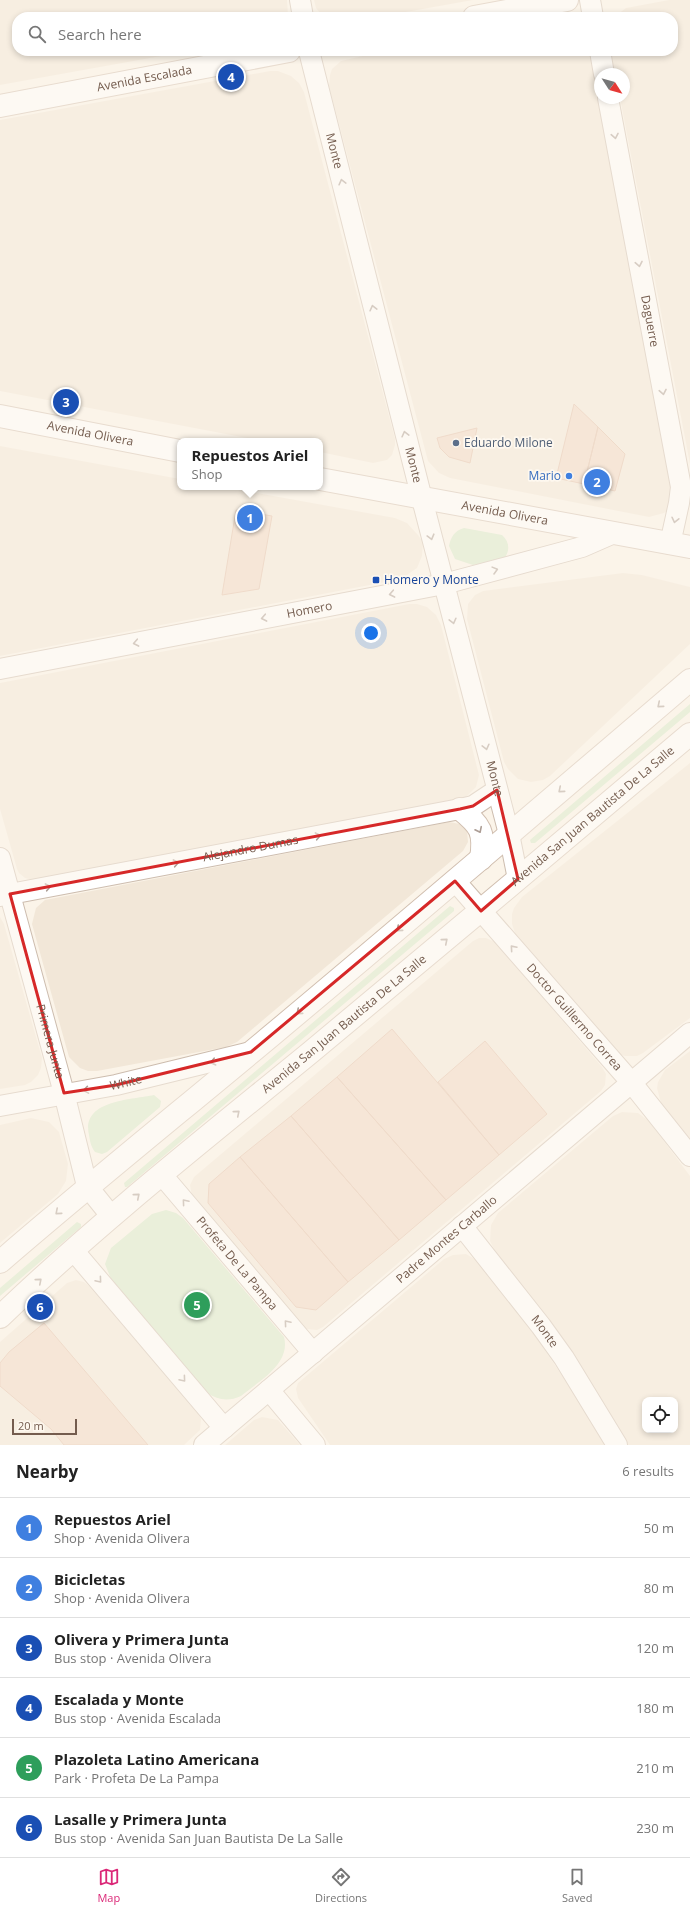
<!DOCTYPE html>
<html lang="en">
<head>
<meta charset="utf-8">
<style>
	:root { --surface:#fff; --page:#f2f2f2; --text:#222; --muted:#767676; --line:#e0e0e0; --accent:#db2777 }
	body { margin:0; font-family:"Open Sans",sans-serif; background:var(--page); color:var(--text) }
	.controls { position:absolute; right:12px; bottom:12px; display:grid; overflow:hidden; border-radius:8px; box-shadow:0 2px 6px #0003 }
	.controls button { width:36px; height:36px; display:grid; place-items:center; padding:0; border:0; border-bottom:1px solid var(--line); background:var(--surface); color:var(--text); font:20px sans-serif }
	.compass { position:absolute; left:594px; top:68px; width:36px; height:36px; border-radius:50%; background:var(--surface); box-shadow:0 2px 6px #0003; rotate:126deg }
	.scale { position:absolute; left:12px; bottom:10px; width:65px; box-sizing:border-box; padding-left:4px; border:2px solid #745c4e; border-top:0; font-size:11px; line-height:14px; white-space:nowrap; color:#745c4e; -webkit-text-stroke:3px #fef8ef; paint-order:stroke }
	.you { position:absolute; left:371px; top:633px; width:14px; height:14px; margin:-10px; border:3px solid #fff; border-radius:50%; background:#1a73e8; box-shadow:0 0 0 6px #1a73e833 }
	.badge { display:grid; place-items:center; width:26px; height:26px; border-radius:50%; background:var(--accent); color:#fff; font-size:13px; font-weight:700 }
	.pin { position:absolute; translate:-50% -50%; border:2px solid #fff; box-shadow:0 1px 4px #0006 }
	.popup { position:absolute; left:177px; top:438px; width:146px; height:52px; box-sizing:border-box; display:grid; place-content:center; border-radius:8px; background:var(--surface); filter:drop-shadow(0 1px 3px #0005); font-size:13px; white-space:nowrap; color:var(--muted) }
	.popup b { font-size:15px; color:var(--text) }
	.popup::after { content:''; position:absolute; left:50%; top:100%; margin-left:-8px; border:8px solid transparent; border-top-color:var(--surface) }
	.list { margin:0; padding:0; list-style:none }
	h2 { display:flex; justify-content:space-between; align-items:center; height:52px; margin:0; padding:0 16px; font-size:17px }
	h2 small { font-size:13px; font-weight:400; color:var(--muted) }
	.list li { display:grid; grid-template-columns:26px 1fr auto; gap:12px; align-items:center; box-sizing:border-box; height:60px; padding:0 16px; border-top:1px solid var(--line) }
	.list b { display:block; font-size:15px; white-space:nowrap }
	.list p { margin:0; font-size:13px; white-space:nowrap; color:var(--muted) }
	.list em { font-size:13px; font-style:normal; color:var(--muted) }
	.icon { flex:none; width:22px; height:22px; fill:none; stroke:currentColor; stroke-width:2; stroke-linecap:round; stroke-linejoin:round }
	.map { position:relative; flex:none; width:690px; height:1445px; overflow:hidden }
	.search { position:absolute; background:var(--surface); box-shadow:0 2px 6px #0003; left:12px; right:12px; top:12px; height:44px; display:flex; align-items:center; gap:10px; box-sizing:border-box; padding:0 14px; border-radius:16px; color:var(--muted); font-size:15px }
	.sheet { height:412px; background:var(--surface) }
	nav { display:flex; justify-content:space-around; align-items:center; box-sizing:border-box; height:56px; border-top:1px solid var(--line); background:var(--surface); font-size:11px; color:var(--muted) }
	nav a { display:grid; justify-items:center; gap:2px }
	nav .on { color:var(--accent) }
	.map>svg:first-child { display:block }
	.residential { fill:#f2e7d8; fill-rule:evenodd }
	.green { fill:#d4e8c8 }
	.building { fill:#efd5c2; stroke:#e1bca4 }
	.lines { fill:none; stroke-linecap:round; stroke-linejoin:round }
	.street-casing { stroke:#cdbdaf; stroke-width:22 }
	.secondary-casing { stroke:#d1bfb0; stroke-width:24 }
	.street { stroke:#fff; stroke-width:20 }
	.secondary { stroke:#fff; stroke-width:22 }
	.oneway { stroke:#ac9d95 }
	.marked { fill:none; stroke:#d62828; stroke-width:3; stroke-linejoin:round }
	.service-dot { fill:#5c6f8a; stroke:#fef8ef; stroke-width:1.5 }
	.shop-dot { fill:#3f7fe0; stroke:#fef8ef; stroke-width:1.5 }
	.transit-dot { fill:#1a4fb4; stroke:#fef8ef; stroke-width:1.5 }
	.labels { text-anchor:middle; stroke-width:3.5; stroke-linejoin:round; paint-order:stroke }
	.street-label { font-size:12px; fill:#745c4e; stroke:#fef8ef }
	.service-label { font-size:12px; fill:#4e5e75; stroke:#fef8ef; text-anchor:start }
	.shop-label { font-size:12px; fill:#366cbe; stroke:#fef8ef; text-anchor:end }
	.transit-label { font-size:12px; fill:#164399; stroke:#fef8ef; text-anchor:start }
</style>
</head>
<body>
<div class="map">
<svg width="690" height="1445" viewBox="0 0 690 1445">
	<rect width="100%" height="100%" fill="#fbf4e9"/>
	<path class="residential" d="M0,0H287L288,15V17H17V51H189L0,85Z
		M314,0H473L378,17H323L316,8Z
		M669,0H690V464L620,98H624V74H615L611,51H673V17H614L626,8Z
		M384,51H591L674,492L667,511L664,513L649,517L450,478L439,473L428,461L329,86L330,75L332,69L341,61Z
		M270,71H278L291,76L299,83L304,92L395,439V445L392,455L387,460L373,463L320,452V441H262L0,391V120Z
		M0,446L180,479V487H224L395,518L407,523L418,535L423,542L422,556L417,568L401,579L0,656Z
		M623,573L642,575L690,587V644L550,776L543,780L531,782L518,779L508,769L504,762L467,619L468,604L475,595L483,591Z
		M409,604H417L427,607L436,615L441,625L479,775L476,787L466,797L37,881L25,878L19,873L17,869L0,809V683Z
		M690,763V1018L643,1053L637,1056H625L618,1054L516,936L512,924V914L514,908L522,897Z
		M449,822L460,824L467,831L468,842L463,851L237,1042L226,1047L97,1071H88L80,1068L69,1057L32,924L36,908L45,900Z
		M0,917L4,924L42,1058L41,1068L38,1075L31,1082L25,1085L0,1089Z
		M479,938H486L495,942L602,1067L606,1074L605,1085L601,1091L323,1327L317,1330L307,1329L302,1326L192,1196L190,1185L194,1177L473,941Z
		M690,1051V1138L661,1103L657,1088L658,1082L665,1070Z
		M622,1112L638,1113L649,1121L690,1176V1445H627L581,1367L548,1318L495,1251L490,1241L491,1225L498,1213L613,1116ZM645,1400H675V1430H645Z
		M31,1118L49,1122L59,1132L68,1164L66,1181L58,1194L0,1243V1125Z
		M466,1254L478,1261L524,1320L585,1409L606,1445H330L298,1398L296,1389L298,1383L444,1259L453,1255Z
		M76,1280L84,1282L88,1285L198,1412L201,1419L200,1430L184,1445H0V1342L67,1283Z
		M262,1417L278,1420L300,1445H225L254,1420Z"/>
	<path class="green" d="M464,528L502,535C510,542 510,551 504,559L473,565L455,559L449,546C451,537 454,531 464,528Z
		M690,704V712L535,843H531L530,840Z
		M450,906L454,908V911L127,1187H125L124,1183Z
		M154,1095L161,1101L160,1107L107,1152L102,1154L95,1152C91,1147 90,1141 89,1135C81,1100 131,1100 154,1095Z
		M166,1210L176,1213L183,1218L284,1337C291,1364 259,1381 241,1396C228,1402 217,1400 206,1392L111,1279L105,1264L111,1248L152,1214Z
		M77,1222L81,1224V1227L0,1296V1288Z"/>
	<path class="building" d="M574,404L598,427L584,484L556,478Z
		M598,427L625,454L615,491L584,484Z
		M477,428L470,463L449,457L440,448L437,438Z
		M236,510L272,516L259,589L222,595Z
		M392,1029L499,1155L446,1200L337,1077Z
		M485,1041L547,1114L499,1155L438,1082Z
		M337,1077L446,1200L399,1240L291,1116Z
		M291,1116L399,1240L348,1282L240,1157Z
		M240,1157L348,1282L316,1310L296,1307L208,1203L209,1184Z
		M44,1323L148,1445H64L51,1429L0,1386V1363L9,1352Z"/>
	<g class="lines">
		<defs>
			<g id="street">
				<path d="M300,0L303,17"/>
				<path d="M590,0L593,17"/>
				<path id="s1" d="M309,51L422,499L509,834L518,879"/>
				<path d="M600,51L604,74"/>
				<path id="s2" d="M608,98L681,487L679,503L670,544"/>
				<path id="s3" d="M0,669L444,584L582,547L614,533"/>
				<path id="s4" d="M0,858L64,1093L87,1186L112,1217"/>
				<path id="s5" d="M455,881L631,1082L690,1156"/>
				<path id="s6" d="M0,896L460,809L473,806L497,790"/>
				<path id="s7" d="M0,1106L116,1085L251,1052"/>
				<path id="s8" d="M162,1175L313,1353"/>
				<path id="s9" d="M462,1226L541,1326L564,1358L617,1445"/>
				<path d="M73,1250L224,1428"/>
				<path d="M269,1390L315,1445"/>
				<path id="s10" d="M204,1445L690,1033"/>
			</g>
			<g id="secondary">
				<path d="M474,17L567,0"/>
				<path id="s11" d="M0,106L289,51"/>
				<path id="s12" d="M0,416L180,451"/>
				<path id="s13" d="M320,479L690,547"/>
				<path d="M460,809C481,826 485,832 481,859"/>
				<path d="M0,1262C89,1185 181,1111 272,1035C412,918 551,799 690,680"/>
				<path id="s14" d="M0,1317C98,1223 206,1138 311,1052C438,947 564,840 690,734"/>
			</g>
		</defs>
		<use href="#street" class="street-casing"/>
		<use href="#secondary" class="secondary-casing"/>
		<use href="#street" class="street"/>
		<use href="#secondary" class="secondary"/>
	</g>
	<defs><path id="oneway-chevron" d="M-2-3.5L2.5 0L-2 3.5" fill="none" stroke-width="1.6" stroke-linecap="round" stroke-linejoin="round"/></defs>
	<g class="oneway">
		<use href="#oneway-chevron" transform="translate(615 136) rotate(79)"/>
		<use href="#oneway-chevron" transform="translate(342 182) rotate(-104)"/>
		<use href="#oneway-chevron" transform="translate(639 264) rotate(79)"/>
		<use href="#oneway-chevron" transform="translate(373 308) rotate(-104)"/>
		<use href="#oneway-chevron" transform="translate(663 392) rotate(79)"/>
		<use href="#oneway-chevron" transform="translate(405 434) rotate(-104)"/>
		<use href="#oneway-chevron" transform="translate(675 520) rotate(103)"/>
		<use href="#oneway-chevron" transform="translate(431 537) rotate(75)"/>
		<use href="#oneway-chevron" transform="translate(495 570) rotate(-15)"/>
		<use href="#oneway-chevron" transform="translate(392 594) rotate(169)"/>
		<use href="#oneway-chevron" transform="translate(264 618) rotate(169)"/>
		<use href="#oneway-chevron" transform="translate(453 621) rotate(76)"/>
		<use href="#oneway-chevron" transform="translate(136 643) rotate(169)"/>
		<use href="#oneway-chevron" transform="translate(660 705) rotate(140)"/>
		<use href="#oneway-chevron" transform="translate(486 747) rotate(76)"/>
		<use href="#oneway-chevron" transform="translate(561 790) rotate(140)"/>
		<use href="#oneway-chevron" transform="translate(479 830) rotate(64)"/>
		<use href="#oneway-chevron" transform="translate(318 836) rotate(-11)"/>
		<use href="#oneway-chevron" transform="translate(176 863) rotate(-11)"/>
		<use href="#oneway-chevron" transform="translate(48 887) rotate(-11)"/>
		<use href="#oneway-chevron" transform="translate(399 929) rotate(140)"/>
		<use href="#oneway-chevron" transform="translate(445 941) rotate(-40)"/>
		<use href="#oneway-chevron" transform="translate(513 948) rotate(-131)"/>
		<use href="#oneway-chevron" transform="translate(299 1012) rotate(140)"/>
		<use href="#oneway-chevron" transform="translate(213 1062) rotate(167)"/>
		<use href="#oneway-chevron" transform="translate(86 1090) rotate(171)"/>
		<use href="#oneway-chevron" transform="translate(237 1113) rotate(-40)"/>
		<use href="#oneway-chevron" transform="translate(137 1196) rotate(-40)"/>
		<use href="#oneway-chevron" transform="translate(185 1202) rotate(-130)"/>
		<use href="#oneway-chevron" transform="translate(58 1212) rotate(139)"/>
		<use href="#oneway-chevron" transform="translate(99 1280) rotate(50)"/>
		<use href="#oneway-chevron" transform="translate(39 1281) rotate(-41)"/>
		<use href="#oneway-chevron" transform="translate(287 1323) rotate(-130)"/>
		<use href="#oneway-chevron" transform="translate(183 1379) rotate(50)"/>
	</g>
	<path d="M0 0H690V1445H0ZM497,790L518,879L481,911L455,881L251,1052L116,1085L64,1093L10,894L460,809L473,806Z" fill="#fbf4e9" fill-opacity=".55" fill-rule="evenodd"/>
	<path class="marked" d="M497,790L518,879L481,911L455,881L251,1052L116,1085L64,1093L10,894L460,809L473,806Z"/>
	<circle class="service-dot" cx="456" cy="443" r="4"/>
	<circle class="shop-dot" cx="569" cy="476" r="4"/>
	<rect class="transit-dot" x="372" y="576" width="8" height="8" rx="2"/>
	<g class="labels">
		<g class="street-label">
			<text dy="4" stroke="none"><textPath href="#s11" startOffset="147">Avenida Escalada</textPath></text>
			<text dy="4" stroke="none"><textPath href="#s1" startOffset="103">Monte</textPath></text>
			<text dy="4" stroke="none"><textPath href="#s2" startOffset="227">Daguerre</textPath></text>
			<text dy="4" stroke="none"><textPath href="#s12" startOffset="92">Avenida Olivera</textPath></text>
			<text dy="4" stroke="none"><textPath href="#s1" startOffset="427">Monte</textPath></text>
			<text dy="4" stroke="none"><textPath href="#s13" startOffset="188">Avenida Olivera</textPath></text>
			<text dy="4" stroke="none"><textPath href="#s3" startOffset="315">Homero</textPath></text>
			<text dy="4" stroke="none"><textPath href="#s1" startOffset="751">Monte</textPath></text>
			<text dy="4" stroke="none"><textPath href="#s14" startOffset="776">Avenida San Juan Bautista De La Salle</textPath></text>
			<text dy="4" stroke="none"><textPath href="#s6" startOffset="255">Alejandro Dumas</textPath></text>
			<text dy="4" stroke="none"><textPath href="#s5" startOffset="181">Doctor Guillermo Correa</textPath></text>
			<text dy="4" stroke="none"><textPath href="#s14" startOffset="452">Avenida San Juan Bautista De La Salle</textPath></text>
			<text dy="4" stroke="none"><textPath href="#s4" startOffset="190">Primera Junta</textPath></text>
			<text dy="4" stroke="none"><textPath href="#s7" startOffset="128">White</textPath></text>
			<text dy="4" stroke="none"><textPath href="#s10" startOffset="318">Padre Montes Carballo</textPath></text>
			<text dy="4" stroke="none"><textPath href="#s8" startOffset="116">Profeta De La Pampa</textPath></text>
			<text dy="4" stroke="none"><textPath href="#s9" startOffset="134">Monte</textPath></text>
		</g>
		<g class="service-label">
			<text x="464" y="447">Eduardo Milone</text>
		</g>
		<g class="shop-label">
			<text x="561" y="480">Mario</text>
		</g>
		<g class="transit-label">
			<text x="384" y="584">Homero y Monte</text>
		</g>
	</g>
</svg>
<div class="controls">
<button><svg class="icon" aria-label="locate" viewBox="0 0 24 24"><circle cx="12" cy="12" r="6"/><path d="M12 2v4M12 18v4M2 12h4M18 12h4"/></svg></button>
</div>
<svg class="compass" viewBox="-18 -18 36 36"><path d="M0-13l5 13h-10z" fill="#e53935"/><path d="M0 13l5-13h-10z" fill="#767676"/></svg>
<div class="scale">20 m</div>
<div class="you"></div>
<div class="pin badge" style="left:250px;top:518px;background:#3f7fe0">1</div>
<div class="popup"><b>Repuestos Ariel</b>Shop</div>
<div class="pin badge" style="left:597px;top:482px;background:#3f7fe0">2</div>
<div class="pin badge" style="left:66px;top:402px;background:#1a4fb4">3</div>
<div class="pin badge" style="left:231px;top:77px;background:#1a4fb4">4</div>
<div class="pin badge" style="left:197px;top:1305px;background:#2e9e5b">5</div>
<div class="pin badge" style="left:40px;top:1307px;background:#1a4fb4">6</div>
<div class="search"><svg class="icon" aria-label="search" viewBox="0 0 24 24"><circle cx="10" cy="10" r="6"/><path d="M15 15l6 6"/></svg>Search here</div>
</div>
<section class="sheet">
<h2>Nearby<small>6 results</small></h2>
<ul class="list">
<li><span class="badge" style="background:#3f7fe0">1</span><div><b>Repuestos Ariel</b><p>Shop · Avenida Olivera</p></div><em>50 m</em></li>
<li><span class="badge" style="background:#3f7fe0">2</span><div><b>Bicicletas</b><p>Shop · Avenida Olivera</p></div><em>80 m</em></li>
<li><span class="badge" style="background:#1a4fb4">3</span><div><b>Olivera y Primera Junta</b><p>Bus stop · Avenida Olivera</p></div><em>120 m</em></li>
<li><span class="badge" style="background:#1a4fb4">4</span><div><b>Escalada y Monte</b><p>Bus stop · Avenida Escalada</p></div><em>180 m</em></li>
<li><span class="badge" style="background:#2e9e5b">5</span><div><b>Plazoleta Latino Americana</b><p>Park · Profeta De La Pampa</p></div><em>210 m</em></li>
<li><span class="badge" style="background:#1a4fb4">6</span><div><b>Lasalle y Primera Junta</b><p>Bus stop · Avenida San Juan Bautista De La Salle</p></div><em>230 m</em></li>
</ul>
</section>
<nav>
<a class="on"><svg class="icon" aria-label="map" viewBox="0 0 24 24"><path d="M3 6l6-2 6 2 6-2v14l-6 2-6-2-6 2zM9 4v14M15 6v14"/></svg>Map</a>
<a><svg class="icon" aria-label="directions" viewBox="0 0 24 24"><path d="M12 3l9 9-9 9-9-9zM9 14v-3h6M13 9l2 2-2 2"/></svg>Directions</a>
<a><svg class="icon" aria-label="saved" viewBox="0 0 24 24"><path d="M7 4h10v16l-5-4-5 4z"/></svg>Saved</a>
</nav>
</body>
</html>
